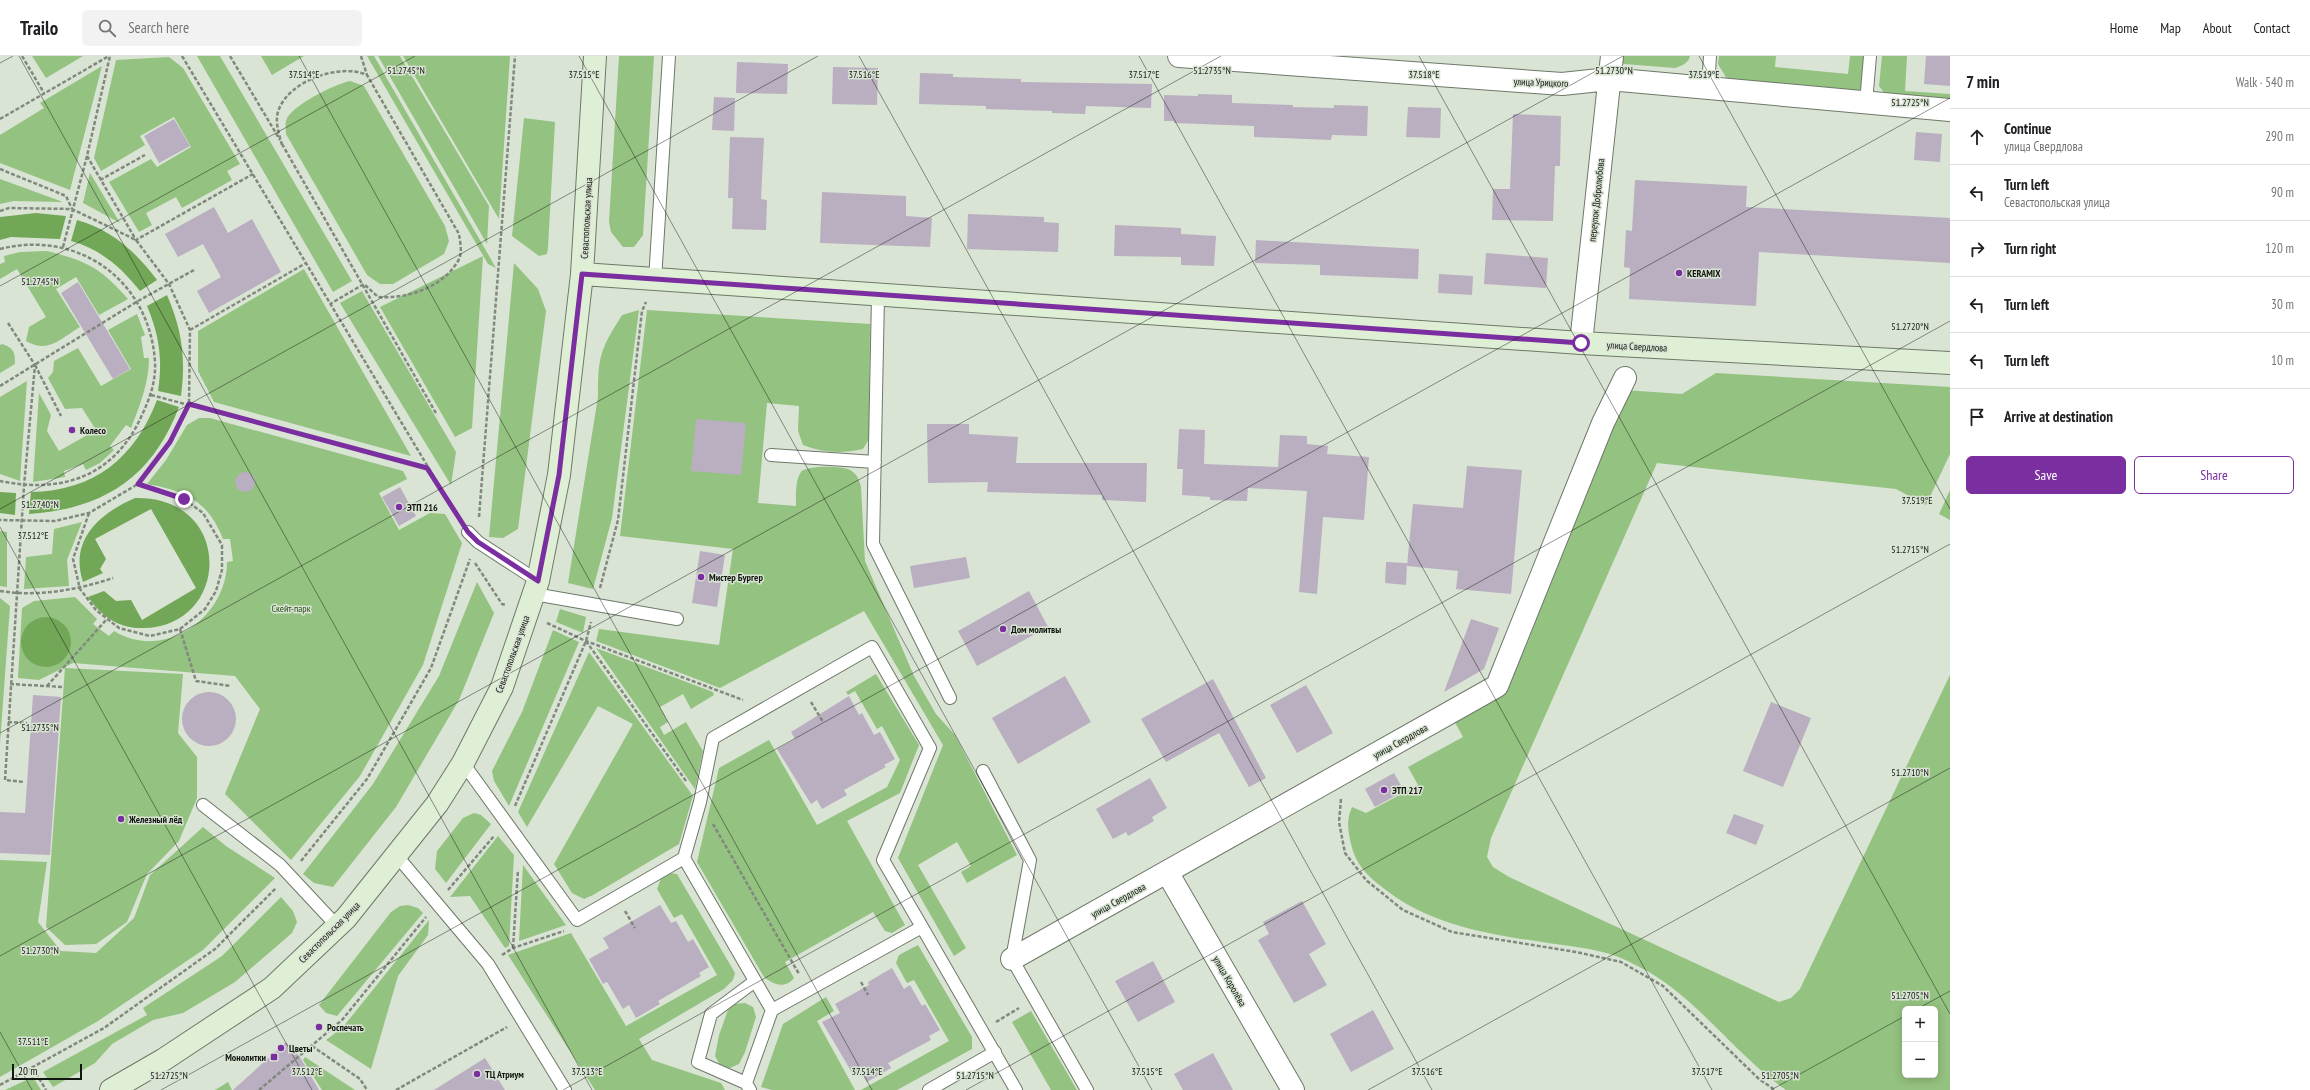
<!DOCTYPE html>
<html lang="en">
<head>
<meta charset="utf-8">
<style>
	:root { --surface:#fff; --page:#f2f2f2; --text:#202124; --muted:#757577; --line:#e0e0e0; --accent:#7b2e9f }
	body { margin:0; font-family:"PT Sans Narrow",sans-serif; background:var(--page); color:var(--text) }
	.controls { position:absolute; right:12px; bottom:12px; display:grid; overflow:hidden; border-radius:6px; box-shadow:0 2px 10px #0003 }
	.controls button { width:36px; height:36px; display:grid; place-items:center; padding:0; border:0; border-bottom:1px solid var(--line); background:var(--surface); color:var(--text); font:20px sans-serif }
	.scale { position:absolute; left:12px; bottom:10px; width:70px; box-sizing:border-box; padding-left:4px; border:2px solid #121610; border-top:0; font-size:11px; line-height:14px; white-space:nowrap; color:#121610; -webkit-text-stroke:3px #d9e4d4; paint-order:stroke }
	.stop { position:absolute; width:12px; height:12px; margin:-9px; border:3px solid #7b2e9f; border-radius:50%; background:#fff }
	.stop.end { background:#7b2e9f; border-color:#fff; box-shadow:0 1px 4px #0008 }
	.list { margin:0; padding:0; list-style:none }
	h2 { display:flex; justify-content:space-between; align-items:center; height:52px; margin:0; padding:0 16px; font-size:17px }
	h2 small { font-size:13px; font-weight:400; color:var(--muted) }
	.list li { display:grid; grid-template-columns:26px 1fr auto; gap:12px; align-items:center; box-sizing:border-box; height:56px; padding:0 16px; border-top:1px solid var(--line) }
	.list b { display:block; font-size:15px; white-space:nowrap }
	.list p { margin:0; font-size:13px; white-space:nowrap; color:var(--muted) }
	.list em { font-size:13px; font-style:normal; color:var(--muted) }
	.actions { display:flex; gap:8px; padding:12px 16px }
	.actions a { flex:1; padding:9px 0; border:1px solid var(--accent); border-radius:6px; text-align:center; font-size:14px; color:var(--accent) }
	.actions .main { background:var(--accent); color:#fff }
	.icon { flex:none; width:22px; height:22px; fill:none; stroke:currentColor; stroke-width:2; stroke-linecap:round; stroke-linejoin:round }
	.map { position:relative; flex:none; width:1950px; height:1034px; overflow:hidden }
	header { display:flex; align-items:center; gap:24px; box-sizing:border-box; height:56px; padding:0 20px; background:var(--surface); border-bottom:1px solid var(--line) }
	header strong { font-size:19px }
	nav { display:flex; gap:22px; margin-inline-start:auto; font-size:14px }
	.search { width:280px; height:36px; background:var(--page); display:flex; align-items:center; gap:10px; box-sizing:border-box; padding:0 14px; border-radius:6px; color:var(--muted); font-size:15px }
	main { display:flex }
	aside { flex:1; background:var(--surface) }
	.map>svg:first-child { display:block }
	.green { fill:#94c280; fill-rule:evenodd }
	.water { fill:#71a756 }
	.building { fill:#b9afc0 }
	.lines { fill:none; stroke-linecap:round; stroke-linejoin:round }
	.lane-casing { stroke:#6e7869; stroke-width:14 }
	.street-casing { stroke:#6e7869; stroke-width:24 }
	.secondary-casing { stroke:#6e7869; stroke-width:24 }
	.path { stroke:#81897e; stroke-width:2.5; stroke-dasharray:4 2; stroke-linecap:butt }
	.lane { stroke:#fff; stroke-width:12 }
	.street { stroke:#fff; stroke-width:22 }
	.secondary { stroke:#deefd6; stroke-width:22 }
	.route { stroke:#7b2e9f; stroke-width:5 }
	.ticks { fill:none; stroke:#121610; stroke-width:1; stroke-opacity:0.45 }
	.poi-dot { fill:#7b2e9f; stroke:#d9e4d4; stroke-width:1.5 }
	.labels { text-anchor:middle; stroke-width:3; stroke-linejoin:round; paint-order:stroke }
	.street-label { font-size:10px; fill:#121610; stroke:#d9e4d4 }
	.poi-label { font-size:10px; font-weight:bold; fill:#121610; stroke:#d9e4d4; text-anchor:start }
	.park-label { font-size:10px; fill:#24480f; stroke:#d9e4d4 }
	.ticks-label { font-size:10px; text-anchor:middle; fill:#121610; stroke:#d9e4d4; stroke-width:3; stroke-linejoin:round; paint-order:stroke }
</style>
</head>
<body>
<header>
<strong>Trailo</strong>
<div class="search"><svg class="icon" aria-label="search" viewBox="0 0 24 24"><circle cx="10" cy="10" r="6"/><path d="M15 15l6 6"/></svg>Search here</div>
<nav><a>Home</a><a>Map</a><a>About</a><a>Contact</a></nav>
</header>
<main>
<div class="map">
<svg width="1950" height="1034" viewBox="0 0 1950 1034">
	<rect width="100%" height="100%" fill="#d9e4d4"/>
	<path class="green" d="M32,0H83L46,22Z
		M197,0H220L352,225L333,236Z
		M261,0H304L272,19Z
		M367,0H374L496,212L488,208Z
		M378,0H400L489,150L487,188Z
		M403,0H510L499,163Z
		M619,0H654L643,179L634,191H623L611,176L609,166Z
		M1617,0H1690C1689,7 1681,10 1675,12L1624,8L1617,3Z
		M1719,0H1776L1775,11L1848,18L1850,0H1867L1863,30L1855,38L1727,23L1718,8Z
		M1882,0H1907L1905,35L1950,38V43L1885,38L1879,30Z
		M169,1L183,12L240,108L227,115L232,124L182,152L176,141L146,157L152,169L139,176L109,126L151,103L157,111L191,91L174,61L140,80L145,89L101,115L94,102L116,4Z
		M102,10L70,134L0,107V79L44,52L40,47Z
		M350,25L364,30L445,170L449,185L444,198L393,228H380L367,219L286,78C286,74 285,69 286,65C290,50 335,28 350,25Z
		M524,62L555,66L548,191L547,198L539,200L512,180Z
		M90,117L120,167L83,147Z
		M0,123L63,146L14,145L0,148Z
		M47,195C87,205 101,212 128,243L99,259L76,221L56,233L80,271C60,283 48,298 26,285L29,271L46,261L17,213L0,223V208L5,206L4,200L20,196Z
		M483,200L472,372L455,381L380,251Z
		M514,207L538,233L546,255L518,473L503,482L489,481Z
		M304,213L411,400L214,346L198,315V275Z
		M362,235L456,396L451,429L340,247Z
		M639,254L612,462L593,533L568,527L598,341C598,300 600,294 622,259Z
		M647,254L870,268L869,383L863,393C842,398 822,397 803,389L798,375L799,350L767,347L758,447L796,450C796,440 795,424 801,416C807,409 842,410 850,414C857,418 859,423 861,431L865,505L914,620L936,658L955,679L1017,799L967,827L961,816L971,810L957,786L918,809L966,892L954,900L898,802L943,689L864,555L720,632L596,585L599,573L719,589L733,493L620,480Z
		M137,258L145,279L141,281L144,302H149C149,327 140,349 131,372L126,369L110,390L114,394L100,407L86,414L83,408L64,415L65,421L33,426L39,337L51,359L47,375L59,395L96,374L82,352L65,353L48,322L53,316L54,305L78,292L101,330L131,313L108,274Z
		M2,288C14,292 15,296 15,308L0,317V289Z
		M1716,317L1950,331V398L1926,449L1896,433L1657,407L1491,782L1487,801L1493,811L1509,821L1779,946L1791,942L1800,933L1950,619V1034H1786C1737,1000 1701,947 1649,916C1639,911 1627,904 1616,900C1593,892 1567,890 1542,886C1486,878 1427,868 1382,831C1367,820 1355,807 1351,788C1348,774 1346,765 1352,751L1366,757L1418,729L1408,711L1463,681L1452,661L1500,633L1624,334L1682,338ZM1905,953H1935V1019H1905Z
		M27,325L20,425L0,418V341Z
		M199,362H210L403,415L407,423L379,437L399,474L430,457L445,458L462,487L423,609L360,720L291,804L225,738L260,653L235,620L73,607L39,624L18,622L22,552L34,545L75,541L97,563L93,568L109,580L114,575C165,606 227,561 227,506L233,505L230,483H223C208,445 186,435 147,428L166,404L187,369Z
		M1950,434V464L1939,458Z
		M82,466L67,504L69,530L24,533L26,501L52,498L54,473Z
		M0,475L7,476V531L0,530Z
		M477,526L494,557L459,644L396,751L333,831L314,827L303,818L373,728L439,620Z
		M0,542L10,550L0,688Z
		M560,553L586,561L583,577L556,566Z
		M553,574L579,586L509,750L494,725L492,715L522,656Z
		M596,592L713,636L714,639L691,653L683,638L660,651L668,666L660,671L664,679L686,666L703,695L695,733Z
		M589,596L693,740L679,788L593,839L584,843L572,837L554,808L633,668L598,650L527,771L518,756Z
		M65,612L183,618L178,677L197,701V742L179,785L147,818L127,866L96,888L65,889L46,871Z
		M876,618L919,689L900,737L847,765L905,869L892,877L885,875L873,856L785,906L794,922C785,933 774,929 764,921L697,806L719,712L769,684L817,769L887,731L900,704L882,670L877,673L855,635L848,639L846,636Z
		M474,757L481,759L491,768L446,827L435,813L437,795L463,762Z
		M203,771L226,790L275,822L203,894L98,965L0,1021V804L47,806L38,866L61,895L96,897L134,862L150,819Z
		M498,780L514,799L509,890L505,892L470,840L450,841Z
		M523,809L566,869L519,885Z
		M669,817L677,818L735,917L733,924L724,933L639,983L652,1004L721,1027L725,1034H595L508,899L571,877L626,970L717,919L682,858L674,862L657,833L662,820Z
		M281,841L293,855L297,866L292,877L235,926L183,957L153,964L112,988L95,1007L53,1031L43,1016L147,959L143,952L222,900Z
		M408,849L418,852L423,857L337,960L326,957L319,949L391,856L400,850Z
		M429,864L428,879L398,920L371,1013L326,984L343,971Z
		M918,889L972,981V993L897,1034H861L949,985L914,924L907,927L896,907L899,899Z
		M826,941L834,955L817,965L855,1034H772L761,1031L783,968Z
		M745,947L753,951L756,961L745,996L739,1008L730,1012L721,1011L715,1000L719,979L728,954L735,948Z
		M1031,955L1077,1034H1051L1012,966Z
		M305,1001L355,1034H322L303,1004Z
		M33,1021L41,1034H5Z
		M228,1026L232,1034H215Z"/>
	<path class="water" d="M36,157L66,160L60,183L11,181L0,184V161Z
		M77,164C111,173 137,197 157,224L140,235C121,211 100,193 71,185Z
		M167,239C182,274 186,302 181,340L158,335C163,304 159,278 147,250Z
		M157,344L179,351C152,422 103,453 29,458L31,436C94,435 135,402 157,344Z
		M0,436L16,437L15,459L0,457Z
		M135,442C235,440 231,571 143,572C119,573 101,560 88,541L104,535L116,545L131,544L142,564L196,532L151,453L95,483L106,503L100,513L103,517L83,526C69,484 100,457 135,442Z
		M21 586a25 25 0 1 1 50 0a25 25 0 1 1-50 0Z"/>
	<path class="building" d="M1926,0H1950V30L1924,28Z
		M737,6L788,8L787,38L736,37Z
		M833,11L878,12L877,49L832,48Z
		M920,17L953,18V21L1021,23V26L1152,28L1151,52L1086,50L1085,58L1052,57V55L986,53V50L919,48Z
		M1198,38L1232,39V47L1293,49V51L1334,52V49L1368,50L1367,80L1332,79L1331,84L1254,81V70L1174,67V65H1164V39L1198,40Z
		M714,41L735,42L734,75L712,74Z
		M1408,51L1441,52L1440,82L1406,81Z
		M1513,58L1561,60L1560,110H1555L1553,165L1492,164L1493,133H1510Z
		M174,63L190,90L159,107L144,80Z
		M1916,76L1942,78L1940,106L1914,104Z
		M730,81L764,82L761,143L767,144L766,174L732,173L733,142H728Z
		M1635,124L1747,130L1746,151L1950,162V207L1759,196L1756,250L1629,243L1630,212L1624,211L1626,174L1632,175Z
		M822,136L906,140V160L932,162L930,191L820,187Z
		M214,151L228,177L252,163L281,216L209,257L197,235L221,221L203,188L178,201L165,178Z
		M968,158L1044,161V166L1059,167L1058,196L967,193Z
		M1115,169L1181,172V178L1216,180L1214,210L1181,209V201L1114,200Z
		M1256,184L1419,193L1418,223L1320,219V209L1255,207Z
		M1486,197L1548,202L1546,232L1484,228Z
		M1439,218L1473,220L1472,239L1438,237Z
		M78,226L130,313L113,323L61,237Z
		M696,363L746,367L741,419L691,415Z
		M927,368H969V378L1018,381L1016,407H1147L1146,446L1102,444V439L987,436L988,426L928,427Z
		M1179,373L1205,374L1204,408L1278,411L1280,379L1307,380V388L1328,390L1327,398L1369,401L1364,464L1323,461L1317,538L1299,536L1307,435L1248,432L1247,445L1210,444V441L1182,439L1183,413H1177Z
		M1467,410L1522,414L1511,538L1456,533L1458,515L1407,510L1413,448L1463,452Z
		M235 426a10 10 0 1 1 20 0a10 10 0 1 1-20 0Z
		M400,431L416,460L399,470L382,441Z
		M700,495L725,499L717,551L692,547Z
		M966,501L970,522L914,532L910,510Z
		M1386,506L1407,507L1406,529L1385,527Z
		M1029,535L1048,571L977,610L958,575Z
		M1471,563L1499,572L1484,613L1444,636Z
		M1065,620L1091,666L1018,708L992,662Z
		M1213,623L1266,722L1249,731L1219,677L1166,706L1141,663Z
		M1306,629L1333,677L1297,697L1270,649Z
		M182 663a27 27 0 1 1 54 0a27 27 0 1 1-54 0Z
		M33,639L61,641L50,799L0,797V756L25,757Z
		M849,640L859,659L862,657L874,679L880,676L895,703L884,709L886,711L844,734L847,739L822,753L817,744L811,748L777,693L795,683L791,676Z
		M1771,646L1811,662L1783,731L1743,715Z
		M1394,717L1404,735L1375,751L1365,733Z
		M1150,722L1167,752L1152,761L1154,765L1128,780L1126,776L1113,783L1096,753Z
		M1734,758L1764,769L1756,789L1726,777Z
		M1302,845L1326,888L1309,898L1327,929L1294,947L1258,884L1269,878L1263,866Z
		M660,849L671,867L676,865L688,886L693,883L709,911L699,917L701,920L658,945L660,948L636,962L629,949L623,953L607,926L603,928L589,903L609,892L603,882Z
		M1153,905L1175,946L1138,966L1115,925Z
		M892,912L904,933L910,929L922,950L925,948L940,974L929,980L931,984L888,1007L891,1012L867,1026L861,1016L854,1020L822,966L840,957L835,948L869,929L868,926Z
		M1373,954L1394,993L1351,1016L1330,978Z
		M286,986L300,1001L319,1034H233Z
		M1213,997L1233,1034H1183L1174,1018Z
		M485,1002L505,1034H434Z"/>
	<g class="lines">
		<defs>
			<path id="lane" d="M1708,32L1710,0
				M1866,47L1870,0
				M655,224L669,0
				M878,240L873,488L950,642
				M771,399L875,406
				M468,476L478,486L538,525
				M534,538L677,563
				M463,707L577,864L684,802L700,746L713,682L872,591L930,692L883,804L922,871L772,954L746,1027L750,1034
				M983,715L1030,804L1012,903L1087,1034
				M203,749L280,809L337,870
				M397,800L488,908L565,1034
				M684,802L772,954
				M922,871L1016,1034
				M746,1027L698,1006L711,958L755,925
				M929,1034L995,996"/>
			<path id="street" d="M1179,0L1562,28L1609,23L1950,54
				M1581,287L1612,0
				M1167,816L1293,1034
				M1012,903L1497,630L1603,367L1625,322"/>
			<path id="secondary" d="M582,218L1581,287L1950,307
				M111,1034L163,1004L272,932L346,862L437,748L463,707L502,631L538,525L559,419L582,218L595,0"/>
		</defs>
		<use href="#lane" class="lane-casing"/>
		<use href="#street" class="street-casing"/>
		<use href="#secondary" class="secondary-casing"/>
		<path class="path" d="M22,0L44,37
			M182,0L458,461
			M230,0L280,84
			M361,0L367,19
			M0,63L109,0
			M282,88L437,359
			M282,89C279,77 274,65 279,53C290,24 341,7 367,19L459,178C460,186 463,197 458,205C442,232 407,243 378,241L364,228L330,248
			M87,100L136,184L253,118
			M0,113L66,140L72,153
			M100,124L145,99
			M0,155L9,152L72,153L136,184L169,228L190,274L189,348L170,387L138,428L89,457L55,465L0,464
			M63,191L87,100L110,0
			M0,193C79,173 150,225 155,306C156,325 150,342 142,359C115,420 63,438 0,425
			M8,267L35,309L24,430L5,724L24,726
			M190,274L306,207
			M35,309L61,360
			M0,330L138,245L194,214
			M151,339L427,412
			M89,457L73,503L80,533L96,554L119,572L150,580L180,573L205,553L216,535L222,514V489L203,457L184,443L138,428
			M479,461L515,0
			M475,507L502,548L506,549
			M600,532L618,464L642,255L646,246
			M0,535C38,541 77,534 113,522
			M547,567L586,585L743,644
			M180,573L196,625L231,630
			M586,585L686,725
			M10,628L63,631
			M47,630L107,563
			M811,646L823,666
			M8,666L27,667
			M1341,743L1339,766L1345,797L1366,824L1403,854L1452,876L1576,896L1621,906L1663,930L1759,1023L1775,1034
			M515,750L586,585L591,566
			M713,768L799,918
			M301,805L367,723L431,612L470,503
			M448,834L494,780
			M625,855L635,872
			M513,892L518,814
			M502,899L513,892L564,875
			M861,926L868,939
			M996,966L1019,952
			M312,990L360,1023L367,1034
			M33,1012L46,1034
			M0,1029L104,972L215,893L276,832
			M259,1034L342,964L426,861
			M396,1034L507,971"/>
		<use href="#lane" class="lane"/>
		<use href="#street" class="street"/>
		<use href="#secondary" class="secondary"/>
	</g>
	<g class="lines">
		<path class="route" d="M184,443L138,428L170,386L189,348L427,412L468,476L478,486L538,525L559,419L582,218L1581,287"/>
	</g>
	<path class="ticks" d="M19,0L592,1034M299,0L872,1034M579,0L1152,1034M859,0L1432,1034M1139,0L1712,1034M1419,0L1950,958M1699,0L1950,453M0,7L13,0M0,230L415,0M0,453L818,0M0,471L312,1034M0,677L1221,0M0,900L1623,0M1917,953L1950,935M0,976L32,1034M161,1034L1950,42M563,1034L1950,265M966,1034L1950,488M1368,1034L1950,712M1771,1034L1905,960"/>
	<g class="poi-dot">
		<circle cx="1679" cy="217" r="4"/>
		<circle cx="72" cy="374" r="4"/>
		<circle cx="399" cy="451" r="4"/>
		<circle cx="701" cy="521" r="4"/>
		<circle cx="1003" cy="573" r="4"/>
		<circle cx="1384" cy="734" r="4"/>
		<circle cx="121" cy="763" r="4"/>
		<circle cx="319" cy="971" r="4"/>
		<circle cx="281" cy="992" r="4"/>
		<rect x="270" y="997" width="8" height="8" rx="2"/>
		<circle cx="477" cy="1018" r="4"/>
	</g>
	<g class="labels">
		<g class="street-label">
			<text transform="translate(1541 26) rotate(2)" y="4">улица Урицкого</text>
			<text transform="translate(1596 144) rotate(-84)" y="4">переулок Добролюбова</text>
			<text transform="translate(586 162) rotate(-87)" y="4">Севастопольская улица</text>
			<text transform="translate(1637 290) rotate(3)" y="4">улица Свердлова</text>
			<text transform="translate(512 598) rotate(-70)" y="4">Севастопольская улица</text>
			<text transform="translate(1400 685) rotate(-29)" y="4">улица Свердлова</text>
			<text transform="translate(1118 844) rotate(-29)" y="4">улица Свердлова</text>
			<text transform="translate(329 876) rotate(-45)" y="4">Севастопольская улица</text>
			<text transform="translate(1230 925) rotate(60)" y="4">улица Королёва</text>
		</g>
		<g class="poi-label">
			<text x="1687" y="221">KERAMIX</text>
			<text x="80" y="378">Колесо</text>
			<text x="407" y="455">ЭТП 216</text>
			<text x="709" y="525">Мистер Бургер</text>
			<text x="1011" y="577">Дом молитвы</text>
			<text x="1392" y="738">ЭТП 217</text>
			<text x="129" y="767">Железный лёд</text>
			<text x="327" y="975">Роспечать</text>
			<text x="289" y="996">Цветы</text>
			<text x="266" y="1005" text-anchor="end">Монолитки</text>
			<text x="485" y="1022">ТЦ Атриум</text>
		</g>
		<g class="park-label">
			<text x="291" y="556">Скейт-парк</text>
		</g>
	</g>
	<g class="ticks-label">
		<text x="406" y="18">51.2745°N</text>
		<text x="1614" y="18">51.2730°N</text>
		<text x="1212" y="18">51.2735°N</text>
		<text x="304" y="22">37.514°E</text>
		<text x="584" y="22">37.515°E</text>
		<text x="864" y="22">37.516°E</text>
		<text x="1144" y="22">37.517°E</text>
		<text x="1424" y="22">37.518°E</text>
		<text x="1704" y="22">37.519°E</text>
		<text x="1910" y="50">51.2725°N</text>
		<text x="40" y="229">51.2745°N</text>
		<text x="1910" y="274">51.2720°N</text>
		<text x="1917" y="448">37.519°E</text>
		<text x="40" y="452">51.2740°N</text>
		<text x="33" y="483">37.512°E</text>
		<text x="1910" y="497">51.2715°N</text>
		<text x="40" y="675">51.2735°N</text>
		<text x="1910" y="720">51.2710°N</text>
		<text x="40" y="898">51.2730°N</text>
		<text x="1910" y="943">51.2705°N</text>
		<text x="33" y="989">37.511°E</text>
		<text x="307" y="1019">37.512°E</text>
		<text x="587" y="1019">37.513°E</text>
		<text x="867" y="1019">37.514°E</text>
		<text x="1147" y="1019">37.515°E</text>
		<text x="1427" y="1019">37.516°E</text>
		<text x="1707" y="1019">37.517°E</text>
		<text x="169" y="1023">51.2725°N</text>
		<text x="975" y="1023">51.2715°N</text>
		<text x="1780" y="1023">51.2705°N</text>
	</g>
</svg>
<div class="controls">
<button>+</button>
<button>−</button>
</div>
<div class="scale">20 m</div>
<div class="stop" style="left:1581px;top:287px"></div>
<div class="stop end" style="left:184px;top:443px"></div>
</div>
<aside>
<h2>7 min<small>Walk · 540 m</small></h2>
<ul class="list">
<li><svg class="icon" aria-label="ahead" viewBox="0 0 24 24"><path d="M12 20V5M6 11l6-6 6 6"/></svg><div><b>Continue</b><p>улица Свердлова</p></div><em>290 m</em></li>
<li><svg class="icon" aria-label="left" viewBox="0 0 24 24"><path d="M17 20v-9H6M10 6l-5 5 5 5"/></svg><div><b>Turn left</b><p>Севастопольская улица</p></div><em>90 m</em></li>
<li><svg class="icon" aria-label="right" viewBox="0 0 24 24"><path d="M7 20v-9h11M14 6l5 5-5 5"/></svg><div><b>Turn right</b></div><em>120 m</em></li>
<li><svg class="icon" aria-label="left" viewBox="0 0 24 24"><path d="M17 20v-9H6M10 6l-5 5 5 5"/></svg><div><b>Turn left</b></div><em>30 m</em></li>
<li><svg class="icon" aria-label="left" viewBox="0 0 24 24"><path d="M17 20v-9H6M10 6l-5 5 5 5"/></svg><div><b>Turn left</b></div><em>10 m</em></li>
<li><svg class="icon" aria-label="arrive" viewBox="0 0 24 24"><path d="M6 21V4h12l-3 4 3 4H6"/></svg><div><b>Arrive at destination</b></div></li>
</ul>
<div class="actions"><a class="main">Save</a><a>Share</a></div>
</aside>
</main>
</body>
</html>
